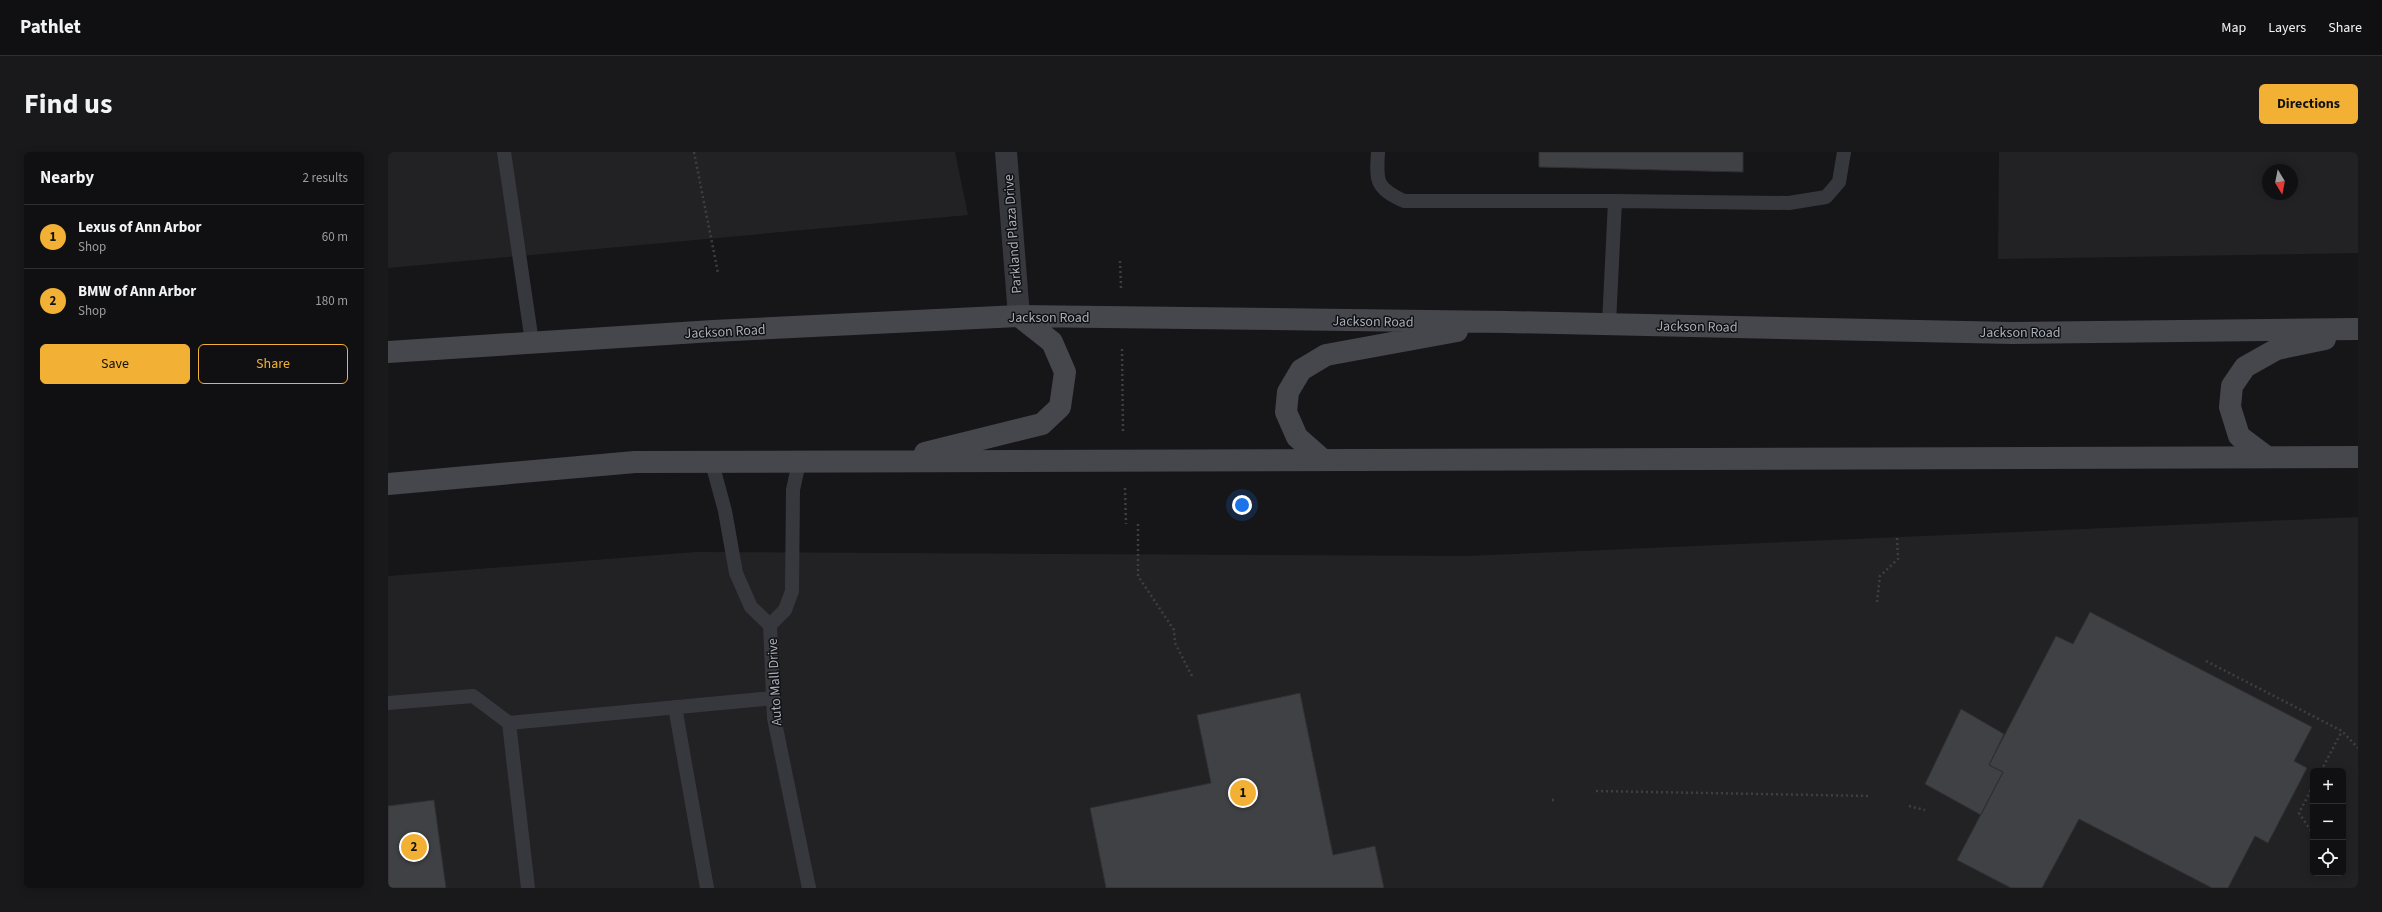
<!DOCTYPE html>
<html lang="en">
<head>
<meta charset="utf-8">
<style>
	:root { --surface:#101012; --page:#19191b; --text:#f1f3f6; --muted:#9c9d9f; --line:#303032; --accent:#f2b134 }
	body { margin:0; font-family:"Source Sans 3",sans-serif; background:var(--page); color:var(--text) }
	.controls { position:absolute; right:12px; bottom:12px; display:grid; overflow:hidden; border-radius:6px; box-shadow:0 2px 10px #0003 }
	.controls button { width:36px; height:36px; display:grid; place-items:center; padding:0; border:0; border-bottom:1px solid var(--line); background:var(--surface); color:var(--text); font:20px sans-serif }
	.compass { position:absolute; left:1874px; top:12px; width:36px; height:36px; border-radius:50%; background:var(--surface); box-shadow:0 2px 10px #0003; rotate:170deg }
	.you { position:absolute; left:854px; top:353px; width:14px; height:14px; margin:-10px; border:3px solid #fff; border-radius:50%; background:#1a73e8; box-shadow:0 0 0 6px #1a73e833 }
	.badge { display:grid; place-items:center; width:26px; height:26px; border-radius:50%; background:var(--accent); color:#111; font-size:13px; font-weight:700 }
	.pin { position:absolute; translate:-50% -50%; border:2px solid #fff; box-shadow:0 1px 4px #0006 }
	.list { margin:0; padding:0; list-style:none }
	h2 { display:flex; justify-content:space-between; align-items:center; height:52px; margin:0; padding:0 16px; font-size:17px }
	h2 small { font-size:13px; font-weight:400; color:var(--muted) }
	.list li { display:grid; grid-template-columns:26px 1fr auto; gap:12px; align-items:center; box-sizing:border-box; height:64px; padding:0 16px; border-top:1px solid var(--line) }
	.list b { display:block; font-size:15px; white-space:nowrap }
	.list p { margin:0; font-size:13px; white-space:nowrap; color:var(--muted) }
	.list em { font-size:13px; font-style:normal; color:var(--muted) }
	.actions { display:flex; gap:8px; padding:12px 16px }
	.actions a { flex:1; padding:9px 0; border:1px solid var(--accent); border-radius:6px; text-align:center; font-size:14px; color:var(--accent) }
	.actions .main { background:var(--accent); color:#111 }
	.icon { flex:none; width:22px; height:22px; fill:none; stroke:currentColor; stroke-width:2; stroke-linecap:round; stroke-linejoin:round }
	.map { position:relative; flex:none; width:1970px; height:736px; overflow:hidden; border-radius:6px }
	header { display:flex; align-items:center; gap:24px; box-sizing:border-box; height:56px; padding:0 20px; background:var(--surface); border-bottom:1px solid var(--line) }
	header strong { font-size:19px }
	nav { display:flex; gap:22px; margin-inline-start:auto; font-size:14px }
	.intro { display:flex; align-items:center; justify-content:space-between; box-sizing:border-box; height:96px; padding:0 24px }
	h1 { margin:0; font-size:28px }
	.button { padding:10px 18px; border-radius:6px; background:var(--accent); color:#111; font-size:14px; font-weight:700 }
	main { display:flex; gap:24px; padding:0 24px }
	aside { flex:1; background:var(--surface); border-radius:6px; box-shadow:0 2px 10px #0003 }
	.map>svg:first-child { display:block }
	.built { fill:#222225; fill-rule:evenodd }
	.building { fill:#404145; stroke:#303034 }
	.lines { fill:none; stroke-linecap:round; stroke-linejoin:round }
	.path { stroke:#3d3f44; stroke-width:2.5; stroke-dasharray:2 3; stroke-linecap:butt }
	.service { stroke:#37383d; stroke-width:14 }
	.minor { stroke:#37383d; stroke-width:22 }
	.secondary { stroke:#45474d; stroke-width:22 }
	.labels { text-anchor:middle; stroke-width:3; stroke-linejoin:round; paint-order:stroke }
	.street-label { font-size:14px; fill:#a8adb8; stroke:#111113 }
</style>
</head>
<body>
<header>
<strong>Pathlet</strong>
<nav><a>Map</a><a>Layers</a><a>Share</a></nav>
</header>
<div class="intro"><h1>Find us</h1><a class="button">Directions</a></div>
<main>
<aside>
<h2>Nearby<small>2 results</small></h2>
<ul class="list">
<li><span class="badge">1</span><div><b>Lexus of Ann Arbor</b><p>Shop</p></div><em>60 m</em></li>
<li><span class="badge">2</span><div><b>BMW of Ann Arbor</b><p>Shop</p></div><em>180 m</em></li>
</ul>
<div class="actions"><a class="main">Save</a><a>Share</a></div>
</aside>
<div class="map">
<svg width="1970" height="736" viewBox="0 0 1970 736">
	<rect width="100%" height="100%" fill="#161618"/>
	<path class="built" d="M0,0H567L580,63L0,116Z
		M1611,0H1970V101L1610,107ZM1880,18H1904V42H1880Z
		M1970,365V736H0V424L308,400L1078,404ZM1925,619H1955V721H1925Z"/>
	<path class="building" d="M1151,0H1355V20L1151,15Z
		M1702,460L1924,575L1906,609L1919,616L1880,691L1867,684L1840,736H1824L1691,667L1654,736H1623L1569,708L1615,620L1601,613L1668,484L1685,492Z
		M912,541L945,703L987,694L996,736H718L702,656L823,631L809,563Z
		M1573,557L1616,582L1601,613L1615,620L1593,663L1537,632Z
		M46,648L58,736H0V654Z"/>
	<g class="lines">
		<path class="path" d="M306,0L330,121
			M732,109L733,136
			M734,197L735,280
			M737,336L738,372
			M750,372V424L786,478L787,491L805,526
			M1489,450L1492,424L1510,407L1509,385
			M1818,509L1954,579L1970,596
			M1933,619L1954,579
			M1925,634L1911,661L1925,682
			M1208,639L1482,644
			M1164,648H1167
			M1521,654L1537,658"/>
		<path class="service" d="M116,0L144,190
			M990,0C988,30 988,36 1016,49H1227
			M1221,172L1227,49L1401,51L1438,45L1451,30L1456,0
			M324,311L337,359L348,421L363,455L382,473L386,566L421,736
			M382,473L397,458L404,439L405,338L411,310
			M0,551L85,544L121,571L385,546
			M287,555L319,736
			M121,571L140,736"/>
		<path class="minor" d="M618,0L631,164"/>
		<path class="secondary" d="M0,200L325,179L631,164L1119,170L1624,181L1970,177
			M537,301L654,272L672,255L677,220L664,190L631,164
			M1879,305L1851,284L1842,255L1844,234L1857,215L1889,197L1937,187
			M935,308L909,285L898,260L900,240L913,218L938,203L1069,179
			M0,332L247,310L1970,305"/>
	</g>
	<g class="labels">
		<g class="street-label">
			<text transform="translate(624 82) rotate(-94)" y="5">Parkland Plaza Drive</text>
			<text x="661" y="170">Jackson Road</text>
			<text transform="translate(985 169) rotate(1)" y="5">Jackson Road</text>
			<text transform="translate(1309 174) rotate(1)" y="5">Jackson Road</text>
			<text transform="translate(337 179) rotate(-3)" y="5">Jackson Road</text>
			<text x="1632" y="185">Jackson Road</text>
			<text transform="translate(386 530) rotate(-93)" y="5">Auto Mall Drive</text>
		</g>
	</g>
</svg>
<div class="controls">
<button>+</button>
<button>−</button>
<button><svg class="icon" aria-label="locate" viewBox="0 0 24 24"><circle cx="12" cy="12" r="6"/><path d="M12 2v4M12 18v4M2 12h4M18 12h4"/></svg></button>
</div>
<svg class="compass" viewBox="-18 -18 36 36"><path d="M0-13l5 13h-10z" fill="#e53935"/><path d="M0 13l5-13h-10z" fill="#9c9d9f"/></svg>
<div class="you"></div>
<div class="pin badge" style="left:855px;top:641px">1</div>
<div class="pin badge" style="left:26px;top:695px">2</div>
</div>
</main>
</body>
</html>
